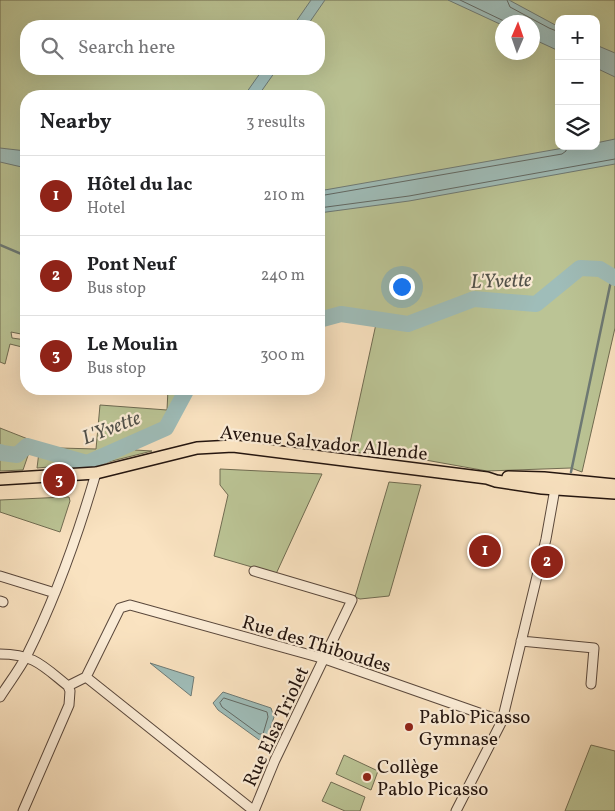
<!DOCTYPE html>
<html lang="en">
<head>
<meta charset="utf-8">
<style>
	:root { --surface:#fff; --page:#f2f2f2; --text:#202124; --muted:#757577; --line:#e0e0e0; --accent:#8f2418 }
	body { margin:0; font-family:Vollkorn,serif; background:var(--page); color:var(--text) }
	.controls { position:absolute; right:15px; top:15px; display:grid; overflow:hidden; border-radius:10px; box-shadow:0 5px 20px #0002 }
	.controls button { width:45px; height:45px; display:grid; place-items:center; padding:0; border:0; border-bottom:1px solid var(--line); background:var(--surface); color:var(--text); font:25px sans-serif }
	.compass { position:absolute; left:495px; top:15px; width:45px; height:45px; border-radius:50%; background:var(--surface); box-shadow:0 5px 20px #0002; rotate:2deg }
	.you { position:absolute; left:401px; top:286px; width:18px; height:18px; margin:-12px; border:4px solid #fff; border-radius:50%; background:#1a73e8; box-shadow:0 0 0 8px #1a73e833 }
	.badge { display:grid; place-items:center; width:32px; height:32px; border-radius:50%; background:var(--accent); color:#fff; font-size:16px; font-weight:700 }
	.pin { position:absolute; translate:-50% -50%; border:2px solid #fff; box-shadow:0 1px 5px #0006 }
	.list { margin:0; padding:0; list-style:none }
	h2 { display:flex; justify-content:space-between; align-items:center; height:65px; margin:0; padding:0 20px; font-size:21px }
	h2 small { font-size:16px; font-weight:400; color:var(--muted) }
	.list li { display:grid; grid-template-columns:32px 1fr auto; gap:15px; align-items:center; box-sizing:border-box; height:80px; padding:0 20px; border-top:1px solid var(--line) }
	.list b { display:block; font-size:19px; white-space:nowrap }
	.list p { margin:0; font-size:16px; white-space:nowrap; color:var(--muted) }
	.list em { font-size:16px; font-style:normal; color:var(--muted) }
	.icon { flex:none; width:28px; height:28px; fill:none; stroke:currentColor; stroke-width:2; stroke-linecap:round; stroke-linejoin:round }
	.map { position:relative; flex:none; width:615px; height:811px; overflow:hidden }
	.search { position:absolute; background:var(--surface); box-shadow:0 5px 20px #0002; left:20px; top:20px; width:305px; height:55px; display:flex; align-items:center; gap:12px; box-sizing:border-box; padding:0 18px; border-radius:20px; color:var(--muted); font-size:19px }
	.panel { position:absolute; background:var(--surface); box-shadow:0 5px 20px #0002; left:20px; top:90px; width:305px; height:305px; border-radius:20px }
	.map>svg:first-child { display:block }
	.green { fill:#bbc495; stroke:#706c52; fill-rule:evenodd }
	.water { fill:#9fbdb9; stroke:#6e7a75 }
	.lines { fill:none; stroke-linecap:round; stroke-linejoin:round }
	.shore { stroke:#626964; stroke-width:1 }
	.stream { stroke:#6e7a75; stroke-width:2.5 }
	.river { stroke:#9fbdb9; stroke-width:16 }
	.minor-casing { stroke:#5a483c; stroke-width:11 }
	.major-casing { stroke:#24150f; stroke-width:14 }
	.minor { stroke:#fcedd7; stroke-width:9 }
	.major { stroke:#fae3c1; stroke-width:11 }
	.poi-dot { fill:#8f2418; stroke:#fcedd7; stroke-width:2 }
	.labels { text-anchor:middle; stroke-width:4.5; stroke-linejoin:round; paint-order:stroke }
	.street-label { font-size:19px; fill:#24150f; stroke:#fcedd7 }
	.poi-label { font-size:19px; fill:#24150f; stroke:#fcedd7; text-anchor:start }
	.water-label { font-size:20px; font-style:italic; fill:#4f504a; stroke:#fcedd7 }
</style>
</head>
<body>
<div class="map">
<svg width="615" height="811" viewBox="0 0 615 811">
	<rect width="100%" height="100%" fill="#fae3c1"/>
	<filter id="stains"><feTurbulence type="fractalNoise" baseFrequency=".004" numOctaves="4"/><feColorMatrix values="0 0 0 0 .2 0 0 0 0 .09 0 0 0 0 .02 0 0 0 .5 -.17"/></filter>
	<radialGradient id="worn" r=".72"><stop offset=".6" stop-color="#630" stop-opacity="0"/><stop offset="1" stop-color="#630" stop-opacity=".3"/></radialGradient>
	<path class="green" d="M0,0H615V328L582,472L571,468L487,471L403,456L348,452L376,324L342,318L319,324V96H26V335L11,332L12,338L26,340V348L10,344L5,364L0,362ZM559,19H596V146H559ZM502,22H532V52H502ZM26,26H319V69H26Z
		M168,389H192L174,418L135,450L152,451L88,467L49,470V467L37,468L40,444L60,448L96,449L100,405L167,410Z
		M0,428L33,441L23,470L0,471Z
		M220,469L322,474L276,574L214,556L228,495L220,485Z
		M389,482L421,485L389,596L360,599L355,597Z
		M65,497H69L70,501L60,532L0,512V500Z
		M591,745L615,751V811H565Z
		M344,755L378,771L371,790L336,774Z
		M331,782L365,797L360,811H345L322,801Z"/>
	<path class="water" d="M311,0H325L307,26H293Z
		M448,0H509L559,27V51L533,39L532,22H502V25Z
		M596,45L615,53V77L596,68Z
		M263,69H277L258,96H244Z
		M615,139V164L409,201L319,213V191L575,146H596V143Z
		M0,148L26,151V168L0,162Z
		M150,663L194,677L191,696Z
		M223,692L271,708L274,717L266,742H262L218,710L213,703Z"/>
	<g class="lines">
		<path class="shore" d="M460,0L506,22
			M507,0L510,7L549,28L559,32
			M319,196L562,154L566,151L567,146
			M319,208L409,196L615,159
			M224,698L267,712L268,717L263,734H259L222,707L220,703Z"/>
		<path class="stream" d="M0,245L26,256
			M571,472L612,276"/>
		<path class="river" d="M319,320L341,314L408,324L474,299L536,304L580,268L600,269L615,278
			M0,452L2,453L17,455L27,446L87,463L166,428L187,389"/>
		<defs>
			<path id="minor" d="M0,576L55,593
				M0,601L3,602
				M521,641L594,648L591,684
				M0,654C34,654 43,666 68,686L70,691L69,705L23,811
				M86,677L254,811
				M68,686L86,677L120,608L130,605L325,659L502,721
				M0,697C9,683 19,670 27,655C56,597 78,535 96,473
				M254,811L275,760L352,600L254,571
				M456,811L502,721L546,539L556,483"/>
			<path id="major" d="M508,477L544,478L615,485
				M0,479L96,473L197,448L233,446L487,478L496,481L542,488L615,493"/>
		</defs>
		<use href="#minor" class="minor-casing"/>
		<use href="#major" class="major-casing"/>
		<use href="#minor" class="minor"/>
		<use href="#major" class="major"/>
	</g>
	<g class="poi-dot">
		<circle cx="409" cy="727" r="5"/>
		<circle cx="367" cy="777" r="5"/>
	</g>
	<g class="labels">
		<g class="street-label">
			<text transform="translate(324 442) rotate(6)" y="7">Avenue Salvador Allende</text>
			<text transform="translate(317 643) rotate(17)" y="7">Rue des Thiboudes</text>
			<text transform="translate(275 726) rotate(-65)" y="7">Rue Elsa Triolet</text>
		</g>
		<g class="poi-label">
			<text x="419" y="723">Pablo Picasso<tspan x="419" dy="22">Gymnase</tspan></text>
			<text x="377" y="773">Collège<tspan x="377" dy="22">Pablo Picasso</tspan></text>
		</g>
		<g class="water-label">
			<text transform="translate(501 280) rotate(-2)" y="7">L'Yvette</text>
			<text transform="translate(111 427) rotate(-21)" y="7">L'Yvette</text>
		</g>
	</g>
	<rect width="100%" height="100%" filter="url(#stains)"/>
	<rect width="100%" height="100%" fill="url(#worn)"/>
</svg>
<div class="controls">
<button>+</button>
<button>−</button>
<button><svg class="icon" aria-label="layers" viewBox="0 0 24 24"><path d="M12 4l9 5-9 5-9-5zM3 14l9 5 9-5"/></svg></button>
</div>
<svg class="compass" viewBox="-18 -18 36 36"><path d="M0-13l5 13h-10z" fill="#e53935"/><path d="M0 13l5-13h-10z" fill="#757577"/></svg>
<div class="you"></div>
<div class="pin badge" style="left:485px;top:551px">1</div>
<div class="pin badge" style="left:547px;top:562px">2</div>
<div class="pin badge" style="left:59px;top:480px">3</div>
<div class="search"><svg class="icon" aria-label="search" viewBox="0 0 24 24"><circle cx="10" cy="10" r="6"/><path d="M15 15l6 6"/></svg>Search here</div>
<section class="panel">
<h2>Nearby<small>3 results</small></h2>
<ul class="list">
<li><span class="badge">1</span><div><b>Hôtel du lac</b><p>Hotel</p></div><em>210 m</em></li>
<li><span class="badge">2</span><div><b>Pont Neuf</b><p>Bus stop</p></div><em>240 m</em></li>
<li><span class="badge">3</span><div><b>Le Moulin</b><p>Bus stop</p></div><em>300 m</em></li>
</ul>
</section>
</div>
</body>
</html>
